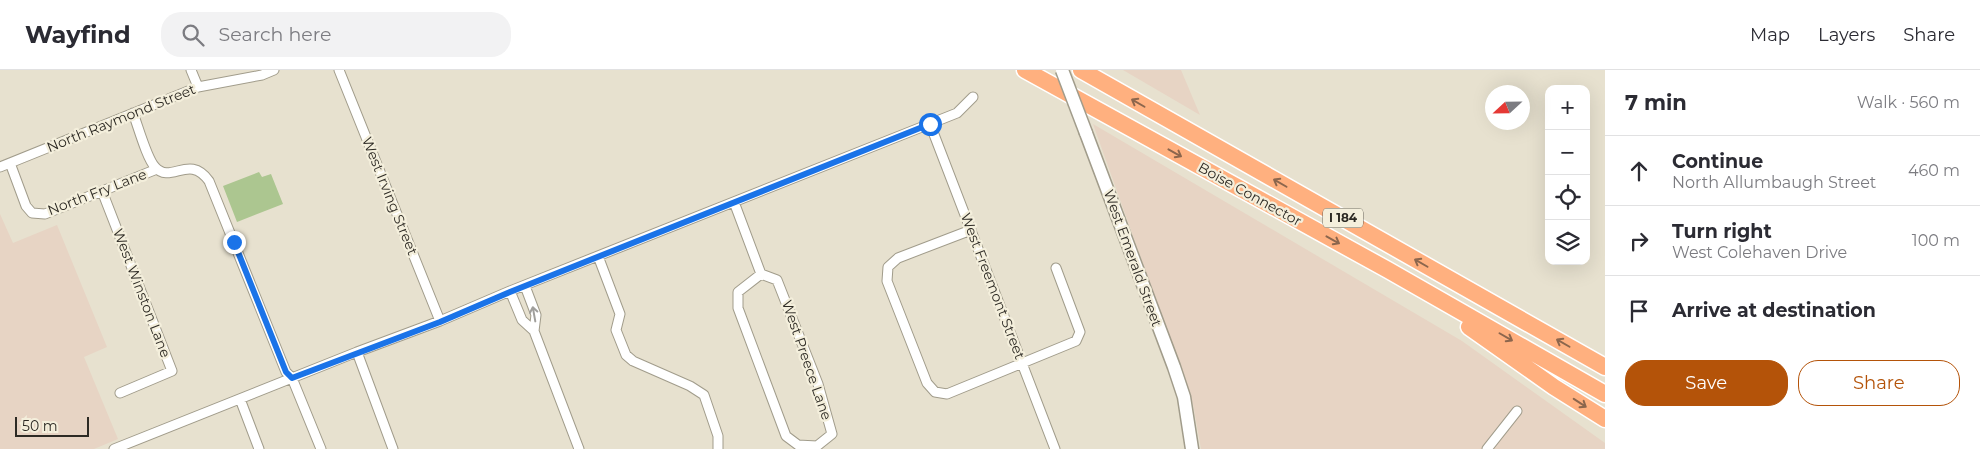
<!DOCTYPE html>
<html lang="en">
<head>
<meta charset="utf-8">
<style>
	:root { --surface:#fff; --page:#f2f2f3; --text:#2b2b33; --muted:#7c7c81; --line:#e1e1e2; --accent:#b45309 }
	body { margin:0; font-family:Montserrat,sans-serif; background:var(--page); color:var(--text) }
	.controls { position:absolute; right:15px; top:15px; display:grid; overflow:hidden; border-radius:10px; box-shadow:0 5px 20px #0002 }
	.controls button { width:45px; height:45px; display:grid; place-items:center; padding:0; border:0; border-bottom:1px solid var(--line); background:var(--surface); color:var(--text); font:25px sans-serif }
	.compass { position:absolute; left:1485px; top:15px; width:45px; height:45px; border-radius:50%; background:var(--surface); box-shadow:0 5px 20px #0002; rotate:248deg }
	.scale { position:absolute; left:15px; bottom:12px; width:74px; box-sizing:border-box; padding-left:5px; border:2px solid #2d2a24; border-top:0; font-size:14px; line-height:18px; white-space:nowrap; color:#2d2a24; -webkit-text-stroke:4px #f4efdc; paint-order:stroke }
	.stop { position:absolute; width:15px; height:15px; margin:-11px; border:4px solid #1a73e8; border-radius:50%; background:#fff }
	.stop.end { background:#1a73e8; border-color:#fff; box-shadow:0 1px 5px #0008 }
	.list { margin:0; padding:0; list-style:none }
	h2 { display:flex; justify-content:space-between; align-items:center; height:65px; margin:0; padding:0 20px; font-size:21px }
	h2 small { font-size:16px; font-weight:400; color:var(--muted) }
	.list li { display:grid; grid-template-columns:32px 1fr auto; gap:15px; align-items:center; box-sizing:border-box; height:70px; padding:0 20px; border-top:1px solid var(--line) }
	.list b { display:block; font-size:19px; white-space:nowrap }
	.list p { margin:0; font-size:16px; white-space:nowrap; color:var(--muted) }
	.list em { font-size:16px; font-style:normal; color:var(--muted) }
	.actions { display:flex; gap:10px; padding:15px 20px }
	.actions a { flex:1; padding:11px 0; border:1px solid var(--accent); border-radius:20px; text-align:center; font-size:18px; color:var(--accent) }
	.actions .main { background:var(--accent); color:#fff }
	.icon { flex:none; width:28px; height:28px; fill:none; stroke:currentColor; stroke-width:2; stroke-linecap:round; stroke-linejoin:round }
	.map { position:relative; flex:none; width:1605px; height:379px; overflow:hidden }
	header { display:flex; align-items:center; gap:30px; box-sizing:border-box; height:70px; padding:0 25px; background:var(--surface); border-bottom:1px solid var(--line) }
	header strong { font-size:24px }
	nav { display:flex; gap:28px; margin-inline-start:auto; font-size:18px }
	.search { width:350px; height:45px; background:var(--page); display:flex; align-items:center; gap:12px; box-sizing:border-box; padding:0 18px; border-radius:20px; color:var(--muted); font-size:19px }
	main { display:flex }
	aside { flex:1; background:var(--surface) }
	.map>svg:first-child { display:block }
	.commercial { fill:#e7d4c4 }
	.park { fill:#acc690 }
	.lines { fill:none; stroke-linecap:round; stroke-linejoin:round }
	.street-casing { stroke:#a19c8b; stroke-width:11 }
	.secondary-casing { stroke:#a19c8b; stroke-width:15 }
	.highway-casing { stroke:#fff; stroke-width:19 }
	.street { stroke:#fff; stroke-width:9 }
	.secondary { stroke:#fff; stroke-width:12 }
	.highway { stroke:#ffb07f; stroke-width:16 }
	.secondary-bridge-casing { stroke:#a19c8b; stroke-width:15; stroke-linecap:butt }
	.secondary-bridge { stroke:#fff; stroke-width:12 }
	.oneway { stroke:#8c664d }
	.oneway2 { stroke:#a09f9c }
	.route { stroke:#1a73e8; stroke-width:6 }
	.labels { text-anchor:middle; stroke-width:4.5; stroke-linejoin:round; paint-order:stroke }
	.shield { fill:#f4efdc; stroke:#69655b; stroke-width:1 }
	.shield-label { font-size:12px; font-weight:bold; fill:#2d2a24 }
	.street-label { font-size:14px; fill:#2d2a24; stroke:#f4efdc }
</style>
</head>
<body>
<header>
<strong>Wayfind</strong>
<div class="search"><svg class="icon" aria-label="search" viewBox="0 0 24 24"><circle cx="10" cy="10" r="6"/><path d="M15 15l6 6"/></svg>Search here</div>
<nav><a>Map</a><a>Layers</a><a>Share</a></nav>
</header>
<main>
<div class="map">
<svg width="1605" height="379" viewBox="0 0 1605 379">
	<rect width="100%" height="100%" fill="#e7e1cf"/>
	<path class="commercial" d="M1123,0H1181L1200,45Z
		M1093,54L1462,271L1605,373V379H1201L1193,334Z
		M0,144L13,173L57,155L107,277L84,287L118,369L94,379H0Z"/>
	<path class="park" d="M259,102L262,107L271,104L283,134L237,152L223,116Z"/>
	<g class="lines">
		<defs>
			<path id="street" d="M191,0L198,17
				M339,0L440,251
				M133,43C138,56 147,89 155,97C171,115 189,83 209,111L286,302L292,308L321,379
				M930,54L1055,379
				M10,93L26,136L32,143L45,144L157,99
				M0,97L198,17L262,5L274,0
				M102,121L172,301L120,323
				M734,132L761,204
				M971,160L898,188L888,197L887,211L927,313L935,322L947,324L1076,271L1080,262L1056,198
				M598,186L620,244L616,260L626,285L633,291L690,316L704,325L718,366V379
				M761,204L777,210L818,314L832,364L817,376L798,375L786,366L738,238V222Z
				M510,221L522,250L534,261L536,245L525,216
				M534,261L579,379
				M357,282L393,379
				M240,329L259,379
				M114,379L357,282L440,251L510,221L957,43L973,27
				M1487,379L1517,341"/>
			<path id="secondary" d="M1086,63L1174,297L1184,327L1192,379"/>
			<path id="highway" d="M1025,0L1388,200L1605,324
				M1081,0L1605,297
				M1469,257L1554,317L1605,349"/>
		</defs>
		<use href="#street" class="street-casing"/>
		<use href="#secondary" class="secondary-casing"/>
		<use href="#highway" class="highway-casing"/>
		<use href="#street" class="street"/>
		<use href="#secondary" class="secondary"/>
		<use href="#highway" class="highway"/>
		<defs>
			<path id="secondary-bridge" d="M1062,0L1086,63"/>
		</defs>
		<use href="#secondary-bridge" class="secondary-bridge-casing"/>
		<use href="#secondary-bridge" class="secondary-bridge"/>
	</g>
	<defs><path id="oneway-shaft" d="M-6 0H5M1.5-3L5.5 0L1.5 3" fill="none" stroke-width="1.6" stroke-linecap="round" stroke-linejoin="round" transform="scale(1.25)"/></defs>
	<g class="oneway">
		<use href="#oneway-shaft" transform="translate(1138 33) rotate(-150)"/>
		<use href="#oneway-shaft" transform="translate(1175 83) rotate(29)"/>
		<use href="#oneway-shaft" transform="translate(1280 113) rotate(-150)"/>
		<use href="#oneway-shaft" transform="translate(1333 170) rotate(29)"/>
		<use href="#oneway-shaft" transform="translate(1421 193) rotate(-150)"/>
		<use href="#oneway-shaft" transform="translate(1506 267) rotate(30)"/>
		<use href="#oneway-shaft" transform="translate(1563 273) rotate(-150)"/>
		<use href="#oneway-shaft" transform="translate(1580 333) rotate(33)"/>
	</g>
	<use class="oneway2" href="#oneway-shaft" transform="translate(534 244) rotate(-100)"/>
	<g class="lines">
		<path class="route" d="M234,172L286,302L292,308L440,252L510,222L930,54"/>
	</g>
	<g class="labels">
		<rect class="shield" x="1323" y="138.5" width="40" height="19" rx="4"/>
		<g class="shield-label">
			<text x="1343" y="152">I 184</text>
		</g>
		<g class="street-label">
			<text transform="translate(121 48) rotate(-22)" y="5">North Raymond Street</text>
			<text transform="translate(97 122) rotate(-21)" y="5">North Fry Lane</text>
			<text transform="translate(1250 124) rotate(29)" y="5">Boise Connector</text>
			<text transform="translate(390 126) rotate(68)" y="5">West Irving Street</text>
			<text transform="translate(1133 188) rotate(70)" y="5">West Emerald Street</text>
			<text transform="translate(993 216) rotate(69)" y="5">West Freemont Street</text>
			<text transform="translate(142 223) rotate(69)" y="5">West Winston Lane</text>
			<text transform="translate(807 290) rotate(71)" y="5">West Preece Lane</text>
		</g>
	</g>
</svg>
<div class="controls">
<button>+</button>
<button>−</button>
<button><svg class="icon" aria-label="locate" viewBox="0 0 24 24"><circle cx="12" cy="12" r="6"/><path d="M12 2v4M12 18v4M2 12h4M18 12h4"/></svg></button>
<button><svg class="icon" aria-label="layers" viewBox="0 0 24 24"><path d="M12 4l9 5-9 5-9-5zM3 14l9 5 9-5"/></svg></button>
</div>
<svg class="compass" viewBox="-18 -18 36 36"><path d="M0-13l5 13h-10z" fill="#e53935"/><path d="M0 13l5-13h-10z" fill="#7c7c81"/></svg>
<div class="scale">50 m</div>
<div class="stop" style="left:930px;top:54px"></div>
<div class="stop end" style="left:234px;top:172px"></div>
</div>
<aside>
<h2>7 min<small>Walk · 560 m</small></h2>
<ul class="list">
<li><svg class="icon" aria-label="ahead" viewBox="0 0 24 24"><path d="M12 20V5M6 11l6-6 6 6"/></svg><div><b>Continue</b><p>North Allumbaugh Street</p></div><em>460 m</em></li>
<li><svg class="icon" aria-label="right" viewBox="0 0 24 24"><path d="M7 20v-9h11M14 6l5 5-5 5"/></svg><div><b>Turn right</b><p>West Colehaven Drive</p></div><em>100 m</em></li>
<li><svg class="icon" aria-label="arrive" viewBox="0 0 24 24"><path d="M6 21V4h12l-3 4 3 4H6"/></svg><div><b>Arrive at destination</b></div></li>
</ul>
<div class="actions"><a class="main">Save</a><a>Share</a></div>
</aside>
</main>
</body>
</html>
